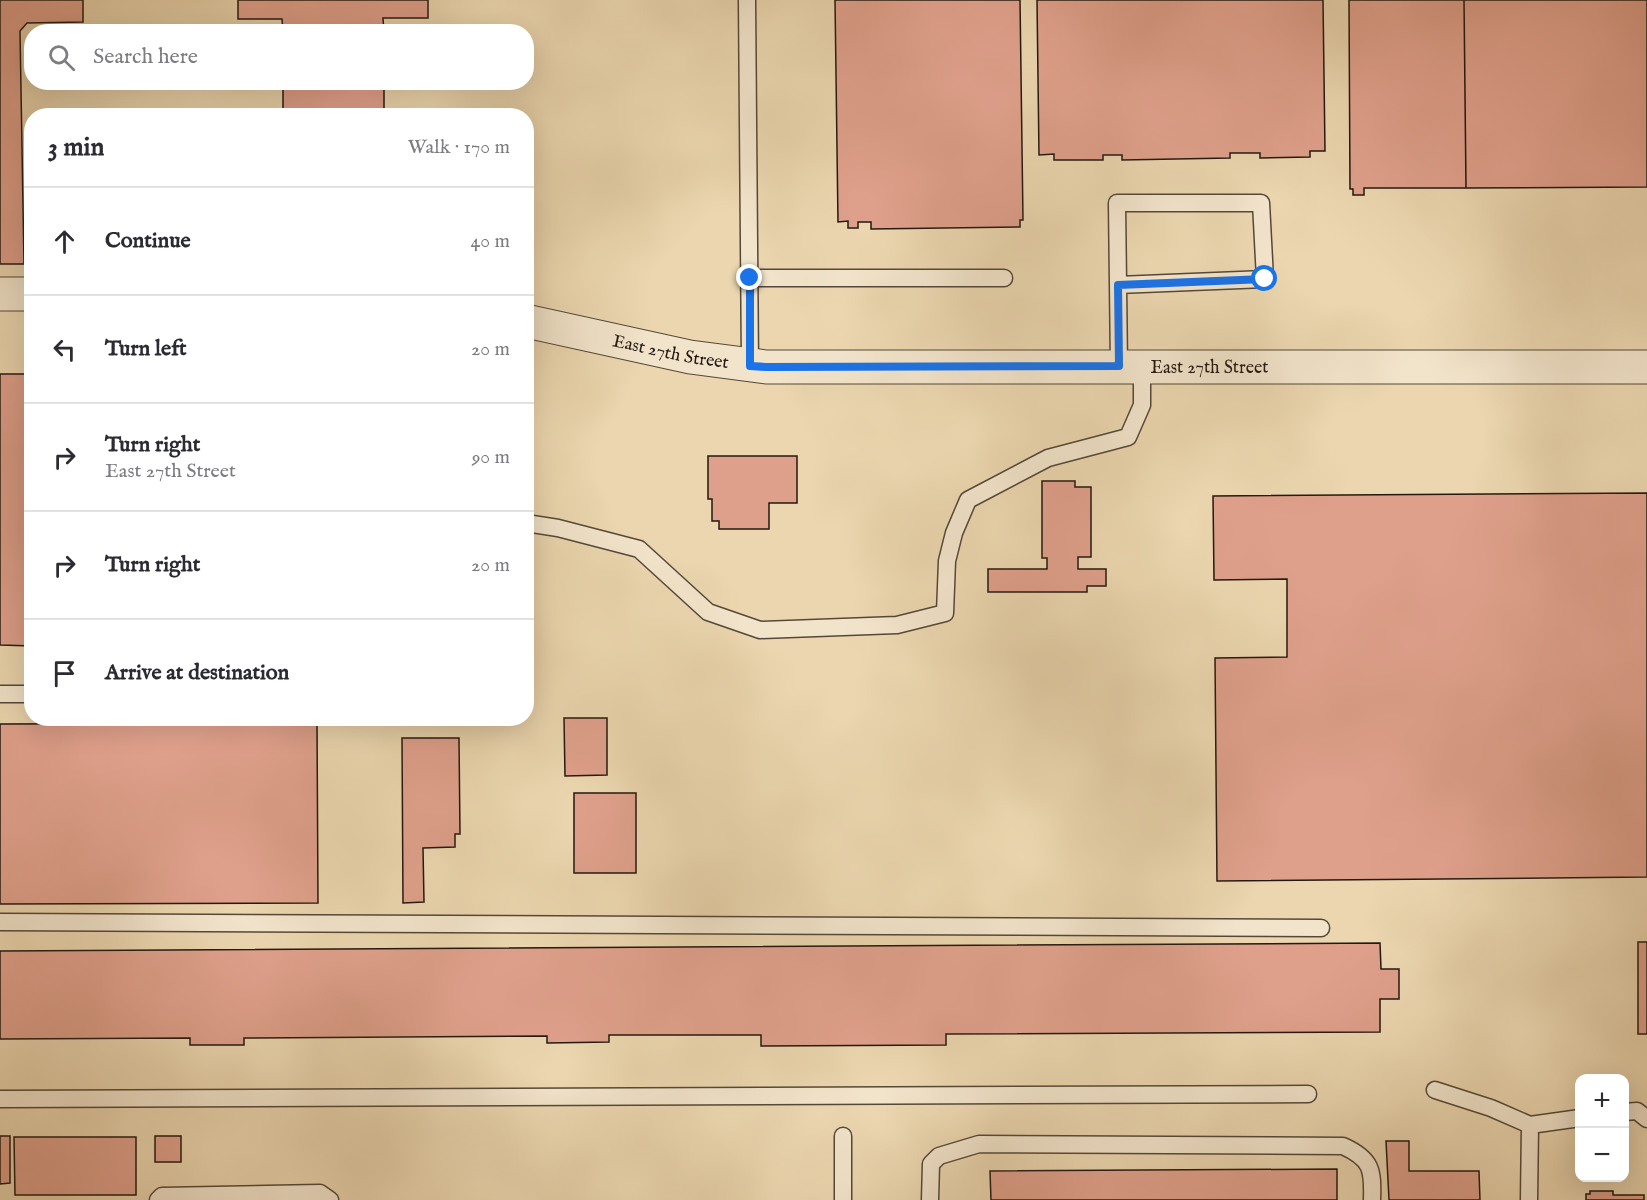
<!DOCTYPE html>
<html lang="en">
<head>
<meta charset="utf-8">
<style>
	:root { --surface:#fff; --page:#f7f7f7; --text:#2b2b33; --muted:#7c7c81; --line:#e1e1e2 }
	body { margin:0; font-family:"IM FELL English",serif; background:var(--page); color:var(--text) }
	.controls { position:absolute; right:18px; bottom:18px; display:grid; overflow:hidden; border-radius:12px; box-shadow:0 6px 24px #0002 }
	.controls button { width:54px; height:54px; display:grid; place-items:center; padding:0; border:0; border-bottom:2px solid var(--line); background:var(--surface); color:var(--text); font:30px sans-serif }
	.stop { position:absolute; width:18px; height:18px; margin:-14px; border:4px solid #1a73e8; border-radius:50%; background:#fff }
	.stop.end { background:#1a73e8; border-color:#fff; box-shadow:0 2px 6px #0008 }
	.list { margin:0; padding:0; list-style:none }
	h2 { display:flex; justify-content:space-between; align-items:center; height:78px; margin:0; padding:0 24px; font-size:26px }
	h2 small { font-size:20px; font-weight:400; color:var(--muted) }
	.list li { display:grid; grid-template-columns:39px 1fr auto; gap:18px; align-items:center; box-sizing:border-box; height:108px; padding:0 24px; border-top:2px solid var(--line) }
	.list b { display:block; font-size:22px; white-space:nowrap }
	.list p { margin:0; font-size:20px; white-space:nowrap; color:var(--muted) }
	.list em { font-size:20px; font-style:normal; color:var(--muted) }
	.icon { flex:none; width:33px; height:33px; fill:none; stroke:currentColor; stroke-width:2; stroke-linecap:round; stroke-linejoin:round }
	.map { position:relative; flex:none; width:1647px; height:1200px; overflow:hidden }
	.search { position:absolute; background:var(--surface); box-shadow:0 6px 24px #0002; left:24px; top:24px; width:510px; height:66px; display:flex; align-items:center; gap:15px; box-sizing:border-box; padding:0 21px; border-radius:24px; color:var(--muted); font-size:22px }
	.panel { position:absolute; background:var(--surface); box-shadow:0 6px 24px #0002; left:24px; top:108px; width:510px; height:618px; border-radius:24px }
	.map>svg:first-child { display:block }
	.building { fill:#dfa08b; stroke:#231911; stroke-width:1.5 }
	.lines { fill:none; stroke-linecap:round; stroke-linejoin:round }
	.lane-casing { stroke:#554838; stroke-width:19 }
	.street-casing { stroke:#554838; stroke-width:35 }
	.lane { stroke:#f2e4cb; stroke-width:16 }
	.street { stroke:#f2e4cb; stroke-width:33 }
	.route { stroke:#1a73e8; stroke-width:8 }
	.labels { text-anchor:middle; stroke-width:4.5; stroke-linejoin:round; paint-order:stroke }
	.street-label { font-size:18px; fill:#231911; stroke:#f2e4cb }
</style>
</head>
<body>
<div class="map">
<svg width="1647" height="1200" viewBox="0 0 1647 1200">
	<rect width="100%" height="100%" fill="#ebd6af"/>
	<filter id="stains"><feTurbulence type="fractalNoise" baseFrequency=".00333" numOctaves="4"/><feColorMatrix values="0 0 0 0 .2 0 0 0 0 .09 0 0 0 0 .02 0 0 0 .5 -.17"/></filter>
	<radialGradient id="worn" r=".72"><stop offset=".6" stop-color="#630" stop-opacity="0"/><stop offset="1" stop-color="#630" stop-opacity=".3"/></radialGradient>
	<path class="building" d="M0,0H83V22L27,23L20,31L24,264H0Z
		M238,0H428V18H383L384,32H283L282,19H238Z
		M835,0H1020L1023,220H1020V227L871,229V222H858V228H848V221L838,222Z
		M1037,0H1323L1325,151H1310V157L1260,158V153H1230V158L1122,160V155H1103V160H1054V154L1039,155Z
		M1349,0H1464L1466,188H1364V195H1353V189H1350Z
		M1464,0H1647V187L1466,188Z
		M283,82H384V116H283Z
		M0,374H32V646L0,645Z
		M708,456H797V503H769V529H719V521H712V499H708Z
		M1042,481H1075V487H1091V557H1078V569H1106V586H1087V592H988V569H1047V558H1042Z
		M1647,493V877L1217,881L1215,658L1287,657V579L1214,580L1213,496Z
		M564,718H607V775L565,776Z
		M317,723L318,903L0,904V724Z
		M402,738H459L460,834H455V847L423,848L424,902L403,903Z
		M574,793H636V873H574Z
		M1638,942H1647V1034H1638Z
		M1380,943L1381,969H1399V999H1380V1032L946,1034V1045L761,1046V1035H609V1042L547,1043V1036L244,1038V1045H190V1038L0,1039V951Z
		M0,1136H10V1183L0,1184Z
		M155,1136H181V1162H155Z
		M14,1137H136V1195H15Z
		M1386,1141H1409V1171H1479L1480,1200H1389Z
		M1337,1169V1200H991L990,1171Z
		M1590,1191H1613V1195H1644V1200H1586V1194H1590Z"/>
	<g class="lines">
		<defs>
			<path id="lane" d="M747,0L750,366
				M750,278H1004
				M1118,285L1265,279L1261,203H1117L1119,367
				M526,523L558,528L639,549L708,612L760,630L897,625L945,613L947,561L954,533L968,500L1048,458L1128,437L1142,405V366
				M0,694H32
				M0,922L1321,928
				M1435,1090L1491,1108L1530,1125
				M0,1099L1308,1094
				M1624,1112L1637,1111L1647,1119
				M843,1136V1200
				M158,1200L162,1196L320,1193L330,1200
				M930,1200L931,1164L939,1156L979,1144L1343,1146C1372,1159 1373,1170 1372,1200
				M1529,1200L1530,1125L1580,1118"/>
			<g id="street">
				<path d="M0,294H32"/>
				<path id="s1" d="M526,321L690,357L766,367H1647"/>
			</g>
		</defs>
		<use href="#lane" class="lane-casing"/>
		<use href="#street" class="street-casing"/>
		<use href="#lane" class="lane"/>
		<use href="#street" class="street"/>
	</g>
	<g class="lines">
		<path class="route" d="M750,278V366L766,367L1119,366L1118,285L1265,279"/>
	</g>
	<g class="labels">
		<g class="street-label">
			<text dy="6" stroke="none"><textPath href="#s1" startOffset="148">East 27th Street</textPath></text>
			<text dy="6" stroke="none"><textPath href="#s1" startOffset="688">East 27th Street</textPath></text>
		</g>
	</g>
	<rect width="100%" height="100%" filter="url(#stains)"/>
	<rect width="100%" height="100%" fill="url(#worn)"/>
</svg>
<div class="controls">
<button>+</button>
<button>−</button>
</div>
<div class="stop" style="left:1265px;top:279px"></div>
<div class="stop end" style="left:750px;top:278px"></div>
<div class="search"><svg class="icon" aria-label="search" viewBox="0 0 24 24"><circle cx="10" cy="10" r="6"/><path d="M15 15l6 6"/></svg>Search here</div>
<section class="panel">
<h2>3 min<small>Walk · 170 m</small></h2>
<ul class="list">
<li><svg class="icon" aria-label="ahead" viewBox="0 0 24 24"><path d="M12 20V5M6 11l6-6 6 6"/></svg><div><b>Continue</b></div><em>40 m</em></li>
<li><svg class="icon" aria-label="left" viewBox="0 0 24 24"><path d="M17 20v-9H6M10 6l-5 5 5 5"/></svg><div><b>Turn left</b></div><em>20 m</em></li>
<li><svg class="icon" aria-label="right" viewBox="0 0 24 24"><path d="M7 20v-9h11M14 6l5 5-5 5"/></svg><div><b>Turn right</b><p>East 27th Street</p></div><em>90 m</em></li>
<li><svg class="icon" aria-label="right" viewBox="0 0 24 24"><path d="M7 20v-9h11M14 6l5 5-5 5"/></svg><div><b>Turn right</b></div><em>20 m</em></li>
<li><svg class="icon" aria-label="arrive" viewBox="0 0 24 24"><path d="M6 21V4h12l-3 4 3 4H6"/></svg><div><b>Arrive at destination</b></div></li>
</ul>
</section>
</div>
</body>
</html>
